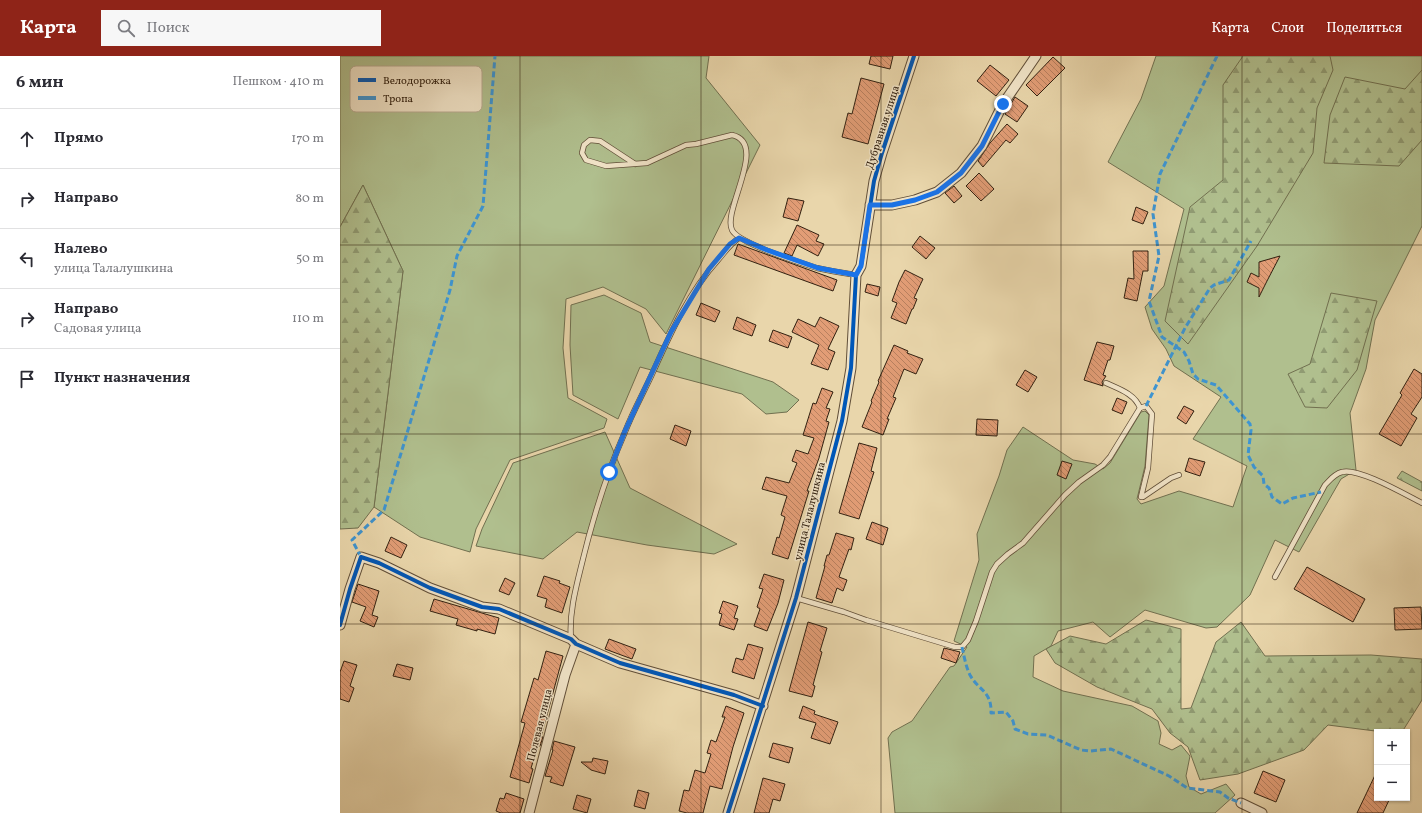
<!DOCTYPE html>
<html lang="ru">
<head>
<meta charset="utf-8">
<style>
	:root { --surface:#fff; --page:#f7f7f7; --text:#2b2b33; --muted:#7c7c81; --line:#e1e1e2; --accent:#8f2418 }
	body { margin:0; font-family:Vollkorn,serif; background:var(--page); color:var(--text) }
	.controls { position:absolute; right:12px; bottom:12px; display:grid; overflow:hidden; border-radius:0px; box-shadow:0 1px 3px #0004 }
	.controls button { width:36px; height:36px; display:grid; place-items:center; padding:0; border:0; border-bottom:1px solid var(--line); background:var(--surface); color:var(--text); font:20px sans-serif }
	.stop { position:absolute; width:12px; height:12px; margin:-9px; border:3px solid #1a73e8; border-radius:50%; background:#fff }
	.stop.end { background:#1a73e8; border-color:#fff; box-shadow:0 1px 4px #0008 }
	.list { margin:0; padding:0; list-style:none }
	h2 { display:flex; justify-content:space-between; align-items:center; height:52px; margin:0; padding:0 16px; font-size:17px }
	h2 small { font-size:13px; font-weight:400; color:var(--muted) }
	.list li { display:grid; grid-template-columns:26px 1fr auto; gap:12px; align-items:center; box-sizing:border-box; height:60px; padding:0 16px; border-top:1px solid var(--line) }
	.list b { display:block; font-size:15px; white-space:nowrap }
	.list p { margin:0; font-size:13px; white-space:nowrap; color:var(--muted) }
	.list em { font-size:13px; font-style:normal; color:var(--muted) }
	.icon { flex:none; width:22px; height:22px; fill:none; stroke:currentColor; stroke-width:2; stroke-linecap:round; stroke-linejoin:round }
	.map { position:relative; flex:none; width:1082px; height:757px; overflow:hidden }
	header { display:flex; align-items:center; gap:24px; box-sizing:border-box; height:56px; padding:0 20px; background:var(--accent); color:#fff }
	header strong { font-size:19px }
	nav { display:flex; gap:22px; margin-inline-start:auto; font-size:14px }
	.search { width:280px; height:36px; background:var(--page); display:flex; align-items:center; gap:10px; box-sizing:border-box; padding:0 14px; border-radius:0px; color:var(--muted); font-size:15px }
	main { display:flex }
	aside { flex:1; background:var(--surface) }
	.map>svg:first-child { display:block }
	.grass { fill:#b0bf8e; stroke:#717050 }
	.forest { fill:url(#forest-firs); stroke:#717050 }
	.building { fill:url(#building-back-hatch); stroke:#322111 }
	.lines { fill:none; stroke-linecap:round; stroke-linejoin:round }
	.lane-casing { stroke:#604e38; stroke-width:6 }
	.street-casing { stroke:#604e38; stroke-width:11 }
	.lane { stroke:#f1e4c8; stroke-width:4.5 }
	.street { stroke:#f1e4c8; stroke-width:9 }
	.quiet { stroke:#3d95d3; stroke-width:3; stroke-dasharray:6 3; stroke-linecap:butt }
	.cycleway-casing { stroke:#f1e4c8; stroke-width:6 }
	.cycleway { stroke:#0057b8; stroke-width:4 }
	.route { stroke:#1a73e8; stroke-width:5 }
	.grid { fill:none; stroke:#322111; stroke-width:1; stroke-opacity:0.55 }
	.labels { text-anchor:middle; stroke-width:3; stroke-linejoin:round; paint-order:stroke }
	.street-label { font-size:11px; fill:#322111; stroke:#f1e4c8 }
	.key { fill:#f1e4c8; stroke:#b8aa91; stroke-width:1 }
	.key-label { font-size:11px; fill:#322111 }
</style>
</head>
<body>
<header>
<strong>Карта</strong>
<div class="search"><svg class="icon" aria-label="search" viewBox="0 0 24 24"><circle cx="10" cy="10" r="6"/><path d="M15 15l6 6"/></svg>Поиск</div>
<nav><a>Карта</a><a>Слои</a><a>Поделиться</a></nav>
</header>
<main>
<aside>
<h2>6 мин<small>Пешком · 410 m</small></h2>
<ul class="list">
<li><svg class="icon" aria-label="ahead" viewBox="0 0 24 24"><path d="M12 20V5M6 11l6-6 6 6"/></svg><div><b>Прямо</b></div><em>170 m</em></li>
<li><svg class="icon" aria-label="right" viewBox="0 0 24 24"><path d="M7 20v-9h11M14 6l5 5-5 5"/></svg><div><b>Направо</b></div><em>80 m</em></li>
<li><svg class="icon" aria-label="left" viewBox="0 0 24 24"><path d="M17 20v-9H6M10 6l-5 5 5 5"/></svg><div><b>Налево</b><p>улица Талалушкина</p></div><em>50 m</em></li>
<li><svg class="icon" aria-label="right" viewBox="0 0 24 24"><path d="M7 20v-9h11M14 6l5 5-5 5"/></svg><div><b>Направо</b><p>Садовая улица</p></div><em>110 m</em></li>
<li><svg class="icon" aria-label="arrive" viewBox="0 0 24 24"><path d="M6 21V4h12l-3 4 3 4H6"/></svg><div><b>Пункт назначения</b></div></li>
</ul>
</aside>
<div class="map">
<svg width="1082" height="757" viewBox="0 0 1082 757">
	<defs>
		<pattern id="forest-firs" width="22" height="20" patternUnits="userSpaceOnUse"><rect width="22" height="20" fill="#b0bf8e"/><path d="M5 1l3.5 6h-7zM16 11l3.5 6h-7z" fill="#909b73"/></pattern>
		<pattern id="building-back-hatch" width="6" height="6" patternUnits="userSpaceOnUse"><rect width="6" height="6" fill="#e29d76"/><path d="M-1 5l2 2M0 0l6 6M5-1l2 2" fill="none" stroke="#b8805f"/></pattern>
	</defs>
	<rect width="100%" height="100%" fill="#e9d6ab"/>
	<filter id="stains"><feTurbulence type="fractalNoise" baseFrequency=".005" numOctaves="4"/><feColorMatrix values="0 0 0 0 .2 0 0 0 0 .09 0 0 0 0 .02 0 0 0 .5 -.17"/></filter>
	<radialGradient id="worn" r=".72"><stop offset=".6" stop-color="#630" stop-opacity="0"/><stop offset="1" stop-color="#630" stop-opacity=".3"/></radialGradient>
	<path class="grass" d="M0,0H369L366,22L420,89L326,278L306,253L263,231L226,243L223,292L228,342L267,363L264,372L170,404L136,473L130,496L80,481L34,451L63,215L23,129L0,171Z
		M816,0H1082V170L1035,264L1026,313L1010,357L1016,414L1001,423L959,496L935,484L910,539L877,571L866,572L805,554L770,581L753,566L718,575L711,590L694,600L693,621L723,635L792,650L818,665L821,677L819,688L832,694L841,689L850,700L846,720L849,731L861,738L886,728L895,739L875,757H555L548,682L552,676L572,665L610,611L614,610L627,591L614,585L639,504L637,478L659,420L667,394L683,371L733,404L755,408L763,413L770,407L801,356L805,355L809,359L805,410L797,443L801,448L839,435L893,451L907,410L853,383L881,341L834,310L826,293L812,273L805,251L824,230L844,153L768,106L801,43Z
		M264,239L301,257L310,286L433,326L459,344L447,356L426,358L402,338L300,311L278,363L233,339L230,289L231,249Z
		M265,376L290,432L397,488L374,498L307,489L237,476L203,503L136,490L142,473L173,407Z"/>
	<path class="forest" d="M903,0H990L993,14L977,52L973,97L917,190L848,288L825,265L850,151L883,124V29Z
		M1082,14V84L1059,110L984,107L990,59L1005,21L1065,33Z
		M23,129L63,215L34,451L18,472L0,473V171Z
		M991,237L1037,245L1017,314L987,352L965,351L948,318L970,308Z
		M1062,415L1082,426V435L1057,422Z
		M806,564L841,573V653L851,652L876,586L901,566L925,600L1031,599L1082,603V644L1062,676H1043L988,669L964,694L898,718L860,724L848,691L830,677L812,653L757,631L715,607L706,593L730,580L766,588Z"/>
	<path class="building" d="M531,0H553L550,13L529,8Z
		M713,1L725,12L697,40L686,29Z
		M650,9L669,24L656,40L637,25Z
		M521,22L544,28L528,88L502,81L508,57L512,58Z
		M675,41L688,50L677,66L665,58Z
		M667,68L678,78L670,87L666,84L643,111L638,105L650,87Z
		M639,117L654,133L641,145L626,130Z
		M614,130L622,140L614,147L605,137Z
		M448,142L464,145L458,165L443,161Z
		M796,151L808,156L803,168L792,164Z
		M457,169L479,179L476,185L484,188L478,200L457,189L452,200L444,197Z
		M580,180L595,192L586,203L572,191Z
		M398,188L497,224L493,235L394,199Z
		M793,195H808V215H803L797,245L784,242L788,222L794,223Z
		M940,200L927,225L919,241V232L907,226L911,217L919,221V206Z
		M565,214L583,223L574,242L577,243L573,253H572L566,268L551,262L557,247L552,245L559,226Z
		M527,228L540,231L538,240L525,236Z
		M361,247L380,255L375,266L356,259Z
		M397,261L416,269L412,280L393,273Z
		M480,261L499,270L488,293L495,296L488,314L471,308L479,289L452,276L458,263L475,271Z
		M433,274L452,281L448,292L429,285Z
		M757,286L774,290L770,304H768L763,319L766,320L762,326L763,330L744,324Z
		M554,289L568,295L567,297L583,303L576,318L564,313L553,341L556,342L547,363H549L543,379L522,371L532,346L531,345L539,326L538,325Z
		M1074,313L1082,318V341L1071,358L1077,362L1061,390L1039,378L1062,339L1060,337Z
		M685,314L697,321L688,336L676,329Z
		M482,332L493,336L486,352L490,353L486,365L489,366L479,402L467,435H469L448,503L432,498L437,481L439,482L445,461L441,459L447,440L422,433L426,421L449,427L457,407L452,405L456,394L468,398L474,382L463,379L473,347L476,348Z
		M777,342L787,346L782,358L772,354Z
		M844,350L854,355L846,368L837,362Z
		M637,363L658,364L657,380L636,379Z
		M335,369L351,375L346,390L330,383Z
		M519,387L537,392L531,415L534,416L519,463L499,457Z
		M849,402L865,406L860,420L845,415Z
		M722,405L732,408L726,423L717,419Z
		M532,466L548,472L543,489L526,483Z
		M496,477L514,482L511,494L509,493L499,521L507,524L503,535L497,532L492,547L476,542L485,510H484L487,499H489Z
		M51,481L67,489L61,502L45,495Z
		M967,511L1025,543L1013,566L954,533Z
		M424,518L444,524L438,547L427,575L414,570L420,553L417,551L423,533L419,532Z
		M204,520L220,525L219,527L230,531L222,557L205,551L207,543L197,540Z
		M165,522L175,527L169,539L159,535Z
		M18,528L39,535L32,559L38,561L34,571L20,565L26,551L12,546Z
		M94,543L159,562L155,578L137,573V575L116,569L118,563L90,555Z
		M383,545L398,550L394,562L398,563L394,574L379,569L382,558L379,557Z
		M1081,551L1082,573L1055,574L1054,552Z
		M468,566L487,572L480,595L482,596L473,629L475,630L472,641L449,635Z
		M269,583L296,593L292,603L265,593Z
		M408,588L423,592L414,623L392,616L396,602L403,604Z
		M604,592L620,596L616,607L601,602Z
		M206,595L223,600L201,681H203L200,690H198L191,712L193,713L189,727L170,721L185,667L181,666L194,622L198,624Z
		M4,605L17,609L10,630L14,632L9,646L0,643V616Z
		M57,608L73,612L70,624L53,620Z
		M386,650L404,657L393,691L382,733L370,730L363,757H347L339,755L344,734L349,735L355,714L365,717L371,698L367,697L371,684L376,686L385,661H382Z
		M463,650L475,655L474,658L498,666L490,688L471,682L476,667L459,662Z
		M214,685L235,691L223,730L210,726L212,721L205,720L213,694H212Z
		M433,687L453,692L449,707L429,701Z
		M253,702L268,705L265,718L251,714L241,706H252Z
		M923,715L945,724L936,746L914,737Z
		M1037,715V742H1050L1043,757H1017Z
		M423,722L445,728L440,745L433,743L429,757H414Z
		M298,734L309,737L305,753L294,750Z
		M166,737L184,743L180,757H161L156,755L160,742L164,743Z
		M237,739L251,743L247,757L233,753Z"/>
	<g class="lines">
		<defs>
			<path id="lane" d="M295,108L260,85L250,84L244,89L242,97L246,104L266,110L307,107L346,89L356,88L392,79C429,87 382,154 392,174C398,187 461,207 477,212C490,215 503,217 516,219
				M766,327C779,333 795,338 800,352
				M935,521L985,429C990,424 994,418 1002,416C1018,411 1066,439 1082,447
				M456,542L504,556L526,564L615,591H622L628,584L636,565L652,516L657,508L668,498L683,487L725,439L739,426L763,409L770,401L800,352L806,350L812,358L808,412L801,441H803L831,422L839,419
				M231,583C229,559 235,535 241,511C252,465 266,419 285,376C293,355 304,336 313,316C331,276 349,236 378,204C385,196 390,188 399,182"/>
			<path id="street" d="M530,149H552L575,144L597,136L621,117L642,90L663,48L696,0
				M0,569L10,533L21,501L39,507L90,532L142,551L159,553L231,583L236,588L280,607L394,639L423,650
				M901,747L922,757
				M189,757L225,619L236,588
				M388,757L456,542L502,365L511,312L516,219L521,210L534,125L542,97L574,0"/>
		</defs>
		<use href="#lane" class="lane-casing"/>
		<use href="#street" class="street-casing"/>
		<use href="#lane" class="lane"/>
		<use href="#street" class="street"/>
		<path class="quiet" d="M877,0L820,118L813,158L819,200L809,245L822,281L844,296L849,305L853,318L858,323L876,329L910,368L911,374L908,399L914,411L923,420L924,428L929,432L932,441L942,448L953,442L981,436
			M806,350L845,272L870,232L874,229L889,224L911,185
			M21,501L12,484L44,454L110,234L117,200L143,150L155,0
			M622,591C624,600 626,611 630,619C638,634 652,635 651,657L666,656L673,665L675,673L688,678L707,679L741,694L750,695L771,693L829,720L847,732L880,736L888,742L901,747"/>
		<defs>
			<path id="cycleway" d="M0,569L10,533L21,501L39,507L90,532L142,551L159,553L231,583L236,588L280,607L394,639L423,650
				M388,757L456,542L502,365L511,312L516,219L521,210L534,125L542,97L574,0"/>
		</defs>
		<use href="#cycleway" class="cycleway-casing"/>
		<use href="#cycleway" class="cycleway"/>
	</g>
	<g class="lines">
		<path class="route" d="M269,416L285,375L331,276L369,213L390,188L399,182L427,194L478,212L516,219L521,210L530,149H552L575,144L597,136L621,117L642,90L663,48"/>
	</g>
	<path class="grid" d="M180,0V757M361,0V757M541,0V757M721,0V757M902,0V757M0,189H1082M0,378H1082M0,568H1082"/>
	<g class="labels">
		<g class="street-label">
			<text transform="translate(542 71) rotate(-72)" y="4">Дубравная улица</text>
			<text transform="translate(469 455) rotate(-76)" y="4">улица Талалушкина</text>
			<text transform="translate(199 669) rotate(-76)" y="4">Полевая улица</text>
		</g>
	</g>
	<rect x="10" y="10" width="132" height="46" rx="6" class="key"/>
	<rect x="18" y="22" width="18" height="4" fill="#0057b8"/>
	<rect x="18" y="40" width="18" height="4" fill="#3d95d3"/>
	<g class="key-label">
		<text x="43" y="28">Велодорожка</text>
		<text x="43" y="46">Тропа</text>
	</g>
	<rect width="100%" height="100%" filter="url(#stains)"/>
	<rect width="100%" height="100%" fill="url(#worn)"/>
</svg>
<div class="controls">
<button>+</button>
<button>−</button>
</div>
<div class="stop" style="left:269px;top:416px"></div>
<div class="stop end" style="left:663px;top:48px"></div>
</div>
</main>
</body>
</html>
